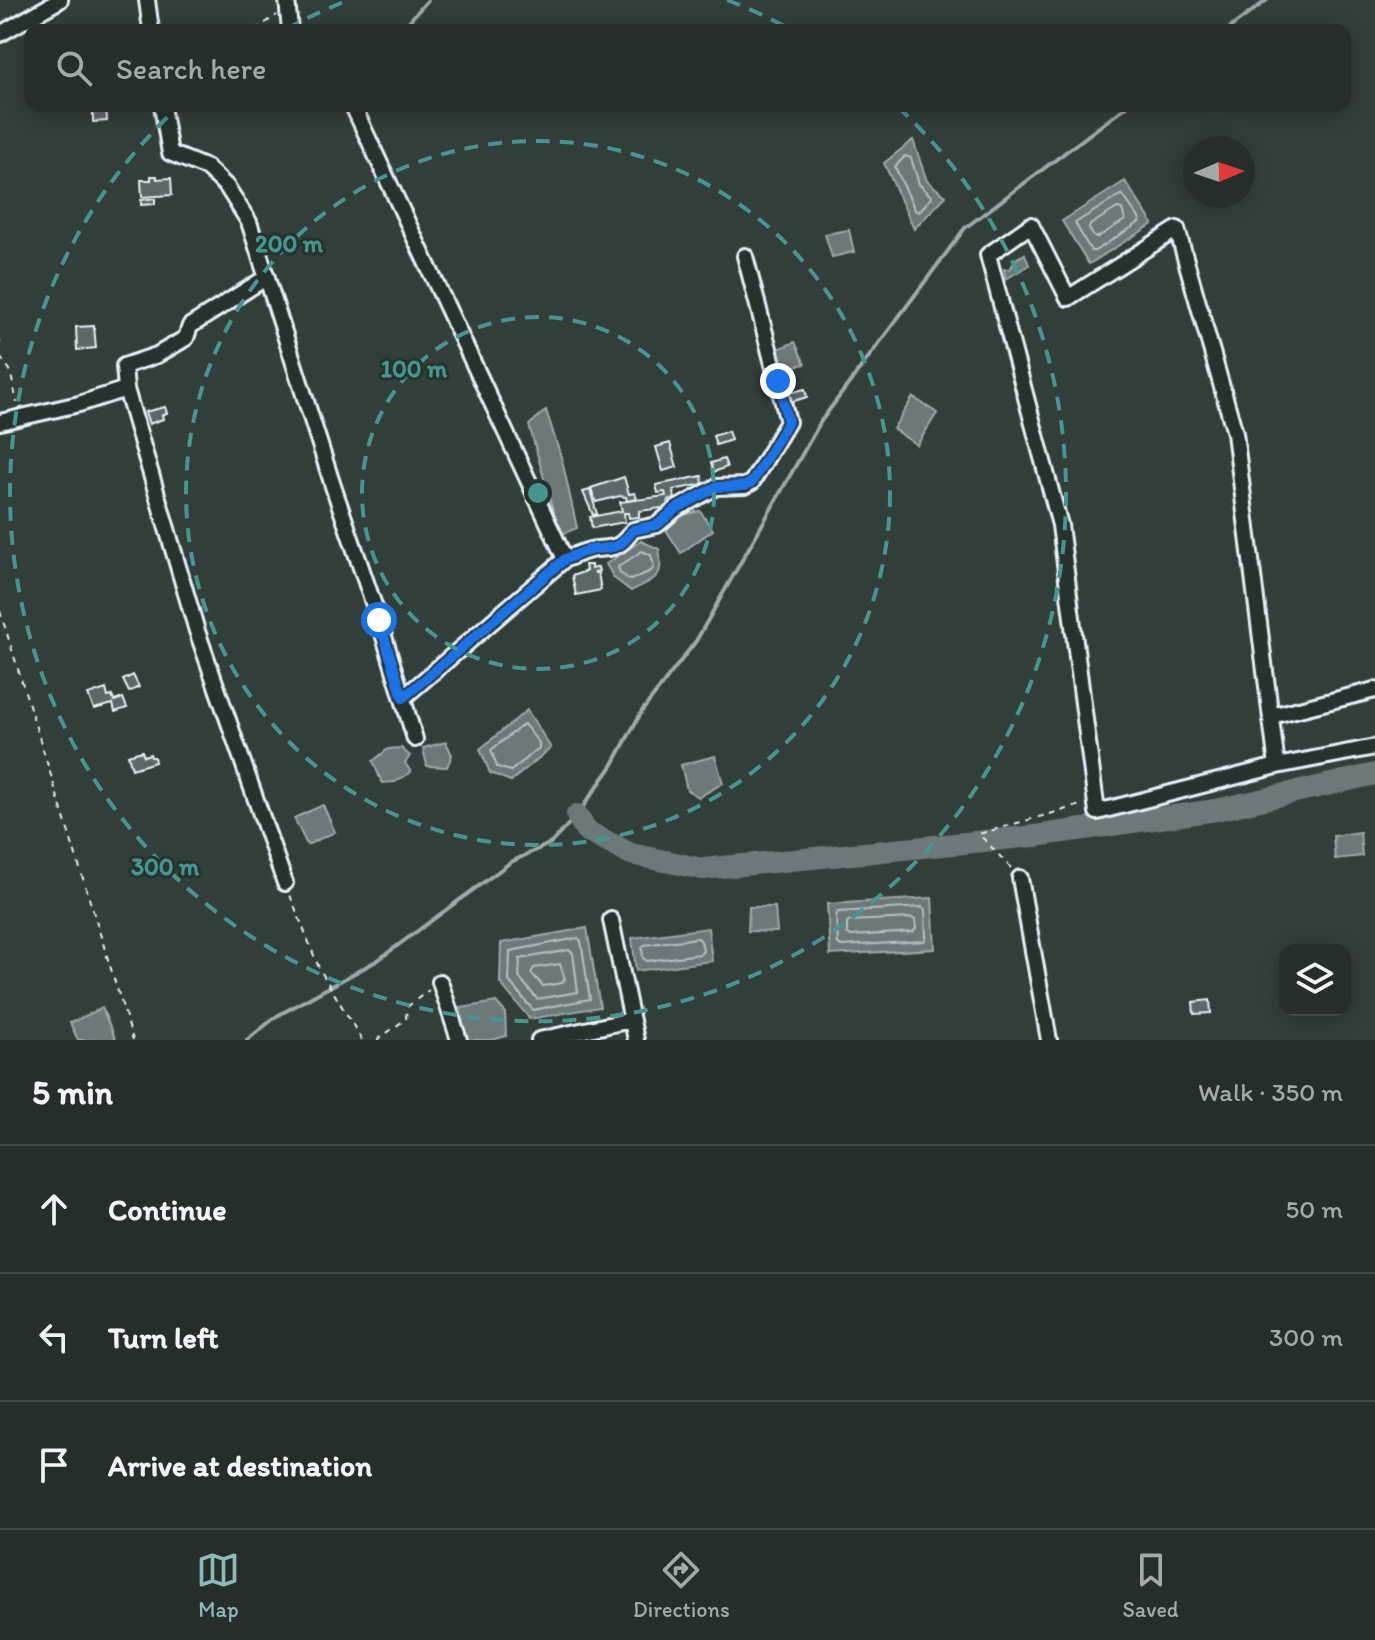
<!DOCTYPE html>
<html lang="en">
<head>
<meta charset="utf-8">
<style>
	:root { --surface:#262e2b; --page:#2e3633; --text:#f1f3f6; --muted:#a4a8a9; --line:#424a47; --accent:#8bbbb9 }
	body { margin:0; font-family:Itim,sans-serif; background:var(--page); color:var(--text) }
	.controls { position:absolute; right:24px; bottom:24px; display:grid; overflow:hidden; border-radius:16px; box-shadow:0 4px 20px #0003 }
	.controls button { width:72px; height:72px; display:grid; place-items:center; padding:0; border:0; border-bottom:2px solid var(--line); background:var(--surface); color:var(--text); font:40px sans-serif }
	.compass { position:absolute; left:1183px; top:136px; width:72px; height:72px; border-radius:50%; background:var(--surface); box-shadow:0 4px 20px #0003; rotate:88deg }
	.stop { position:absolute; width:24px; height:24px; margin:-18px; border:6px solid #1a73e8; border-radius:50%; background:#fff }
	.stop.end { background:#1a73e8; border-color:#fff; box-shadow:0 2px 8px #0008 }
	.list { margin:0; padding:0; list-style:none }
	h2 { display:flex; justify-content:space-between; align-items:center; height:104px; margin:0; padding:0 32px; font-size:34px }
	h2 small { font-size:26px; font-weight:400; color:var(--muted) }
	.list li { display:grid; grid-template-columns:52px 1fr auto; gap:24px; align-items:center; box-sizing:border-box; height:128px; padding:0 32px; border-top:2px solid var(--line) }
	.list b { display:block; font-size:30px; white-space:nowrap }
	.list em { font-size:26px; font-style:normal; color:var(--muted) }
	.icon { flex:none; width:44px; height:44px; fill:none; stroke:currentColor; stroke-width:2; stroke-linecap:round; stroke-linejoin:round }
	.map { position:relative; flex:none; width:1375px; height:1040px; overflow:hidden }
	.search { position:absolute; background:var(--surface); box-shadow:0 4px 20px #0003; left:24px; right:24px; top:24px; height:88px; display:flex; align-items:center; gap:20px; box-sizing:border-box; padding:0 28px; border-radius:16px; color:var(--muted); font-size:30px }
	.sheet { height:488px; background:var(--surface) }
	nav { display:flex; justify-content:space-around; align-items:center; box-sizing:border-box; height:112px; border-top:2px solid var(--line); background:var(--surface); font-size:22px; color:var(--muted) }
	nav a { display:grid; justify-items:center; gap:4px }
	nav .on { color:var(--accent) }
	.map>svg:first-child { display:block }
	.water { fill:#6d7978; stroke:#9ea9ab; stroke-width:2 }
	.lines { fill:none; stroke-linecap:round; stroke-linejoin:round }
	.shore { stroke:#b7c1c5; stroke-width:2 }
	.stream { stroke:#9ea9ab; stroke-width:4 }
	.river { stroke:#6d7978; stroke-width:22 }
	.building { fill:#5c6865; stroke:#e8f1f8; stroke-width:2 }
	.street-casing { stroke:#e8f1f8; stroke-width:20 }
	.path { stroke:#e8f1f8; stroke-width:2; stroke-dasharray:6 6; stroke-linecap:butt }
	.street { stroke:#26332d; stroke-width:14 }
	.route { stroke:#1a73e8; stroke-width:10 }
	.ring { fill:none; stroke:#459590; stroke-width:4; stroke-dasharray:14 10 }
	.centre { fill:#459590; stroke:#26332d; stroke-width:4 }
	.ring-label { font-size:24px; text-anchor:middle; font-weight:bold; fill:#459590; stroke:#26332d; stroke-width:6; stroke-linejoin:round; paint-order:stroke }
</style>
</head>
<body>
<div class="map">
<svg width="1375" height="1040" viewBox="0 0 1375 1040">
	<rect width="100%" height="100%" fill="#323e39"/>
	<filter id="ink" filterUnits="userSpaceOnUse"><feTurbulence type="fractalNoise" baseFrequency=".0125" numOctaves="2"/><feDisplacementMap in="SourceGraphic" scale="16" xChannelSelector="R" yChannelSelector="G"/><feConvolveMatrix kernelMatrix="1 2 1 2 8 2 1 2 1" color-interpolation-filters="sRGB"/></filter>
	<g filter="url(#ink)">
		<path class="water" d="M913,140L927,181L946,196L914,229L884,163Z
			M1125,181L1153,224L1089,264L1062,221Z
			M849,230L854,252L832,257L825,234Z
			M1025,254L1029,265L1006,279L1004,269H1010L1017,258Z
			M795,342L805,364L782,369L775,350Z
			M913,397L937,413L917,445L893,429Z
			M546,410L562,460L577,528L560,535L529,425Z
			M700,511L713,530L681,553L666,530L680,516Z
			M641,541L659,549C665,579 655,578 631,591L614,578L606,564Z
			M527,710L551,748L511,781L490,773L480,749Z
			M446,742L452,755L447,767L427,766L423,748Z
			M401,748L410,756L405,763L411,772L395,782L382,783L373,761L388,749Z
			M715,756L723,783L699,797L687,790L681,765Z
			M323,805L335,832L307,845L294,818Z
			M1360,832L1362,856L1335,859L1333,836Z
			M932,898L935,949L830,955L827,904Z
			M749,907H775L777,932L748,931Z
			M587,928L600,1007L530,1019L500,983L501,943Z
			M708,928L712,961L636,971L632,938Z
			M496,1002L505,1012L506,1036L492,1040H466L462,1028L461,1008Z
			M102,1008L116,1040H78L70,1023Z"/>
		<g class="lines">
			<path class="shore" d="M905,156L911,158L919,184L932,197L919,212L915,210L895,167Z
				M1122,194L1139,218L1140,222L1095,251H1091L1075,223Z
				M1117,208L1122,209L1125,220L1098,237H1094L1089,229L1090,225Z
				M642,551L651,555L654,567L651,571L630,580L620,573L618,567Z
				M524,724L539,743V748L511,771L497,767L491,750Z
				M922,907L925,910L926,938L924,941L842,946L838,944L836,916L838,912Z
				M912,918L915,920L916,928L913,932L851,936L847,933V924L849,921Z
				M578,938L581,941L590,999L533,1010L509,981L510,951Z
				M698,938L701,941L703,951L700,954L647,961L643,958L642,948L644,945Z
				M569,950L573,953L578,992L537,999L519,977L520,959Z
				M560,964L565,979L562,983L543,986L531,973L534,968Z"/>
			<path class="stream" d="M401,30L428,0
				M1227,30L1267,0
				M247,1040L277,1016L378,960L511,862L551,843L577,815L612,766L642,711L696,641L821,421L965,228L1127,106"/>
			<path class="river" d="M577,815L586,831L631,854L703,869L1035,836L1216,810L1375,774"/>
		</g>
		<path class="building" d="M93,106H106L107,121L93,122Z
			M151,176H157V179L171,178L172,195L142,197L141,180H151Z
			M155,198V204L141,205V200Z
			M94,326L96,348L77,350L76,327Z
			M805,389L807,397L784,404L781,395Z
			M165,407L167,413L162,415L163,419L149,424L145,412Z
			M728,431L731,440L716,445L713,436Z
			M670,443L677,467L663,471L656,447Z
			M724,459L727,467L714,472L711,463Z
			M702,476L703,484L673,490L675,499L668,500L670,510L662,512L661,508L639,511V517L629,518L628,513H624L625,522L592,528L590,517L622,511L620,502L666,496L665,492L658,493L656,485Z
			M624,477L629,494L635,493L637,499L627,501L626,497L620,496L596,502L591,488Z
			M590,490L597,514L593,515L583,492Z
			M585,565H591V569L598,567L599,571L594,573H598L601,590L576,595L572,576L586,571Z
			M133,675L139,687L129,692L123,680Z
			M106,689L108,697L112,696L114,701L123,698L127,708L115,712L113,704L94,709L88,695Z
			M142,751L144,756L150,754L151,757H154L155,762L132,769L128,755Z
			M1210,1000L1211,1013L1194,1014L1193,1002Z"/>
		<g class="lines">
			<defs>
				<path id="street" d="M147,0L151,30
					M287,0L290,30
					M0,34L60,0
					M162,106L170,153L207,168L227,187L249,222L333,486L379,620L415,739
					M353,106L565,559
					M1031,225L1068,298L1177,229L1235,433L1277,766L1097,812L1060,525L988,255Z
					M267,277L190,326L186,338L157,355L124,366L126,389L197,631L285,883
					M0,422L79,404L126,389
					M403,698L565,559C574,556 585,550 596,549C616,548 620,548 633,530L657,525L676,509L716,487L745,486L752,482L788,422L745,256
					M1271,716L1375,690
					M1277,766L1375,747
					M1020,878L1049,1040
					M611,920L636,1040
					M440,982L459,1040
					M539,1040L631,1020"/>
			</defs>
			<use href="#street" class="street-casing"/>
			<path class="path" d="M255,30L277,15
				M0,341V344
				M0,357L10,370L17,403
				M0,611L133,1040
				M1011,868L979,834L1081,805
				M290,895L319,968L362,1040
				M377,1040L406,1019L407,1007L429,990"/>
			<use href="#street" class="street"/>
		</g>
	</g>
	<g class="lines" filter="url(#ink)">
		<path class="route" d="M379,620L403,698L565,559C574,556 585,550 596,549C616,548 621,547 633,530L657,525L676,509L716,487L745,486L752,482L788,422L778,381"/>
	</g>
	<g class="ring">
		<circle cx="538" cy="493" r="176"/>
		<circle cx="538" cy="493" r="352"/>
		<path d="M286 29A528 528 0 0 1 349 0M727 0A528 528 0 0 1 790 29M898 107A528 528 0 1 1 178 107"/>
	</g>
	<circle cx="538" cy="493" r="12" class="centre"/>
	<g class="ring-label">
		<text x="289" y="252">200 m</text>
		<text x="414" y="377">100 m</text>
		<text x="165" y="875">300 m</text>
	</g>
</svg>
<div class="controls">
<button><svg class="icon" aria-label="layers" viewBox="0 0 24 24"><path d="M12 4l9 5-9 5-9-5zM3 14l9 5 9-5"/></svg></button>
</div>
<svg class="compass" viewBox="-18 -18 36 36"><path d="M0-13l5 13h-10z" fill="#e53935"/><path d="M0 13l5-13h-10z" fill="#a4a8a9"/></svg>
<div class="stop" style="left:379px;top:620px"></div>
<div class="stop end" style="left:778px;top:381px"></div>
<div class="search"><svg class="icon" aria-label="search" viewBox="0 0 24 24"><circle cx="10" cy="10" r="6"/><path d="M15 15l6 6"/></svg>Search here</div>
</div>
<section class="sheet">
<h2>5 min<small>Walk · 350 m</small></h2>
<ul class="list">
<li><svg class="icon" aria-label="ahead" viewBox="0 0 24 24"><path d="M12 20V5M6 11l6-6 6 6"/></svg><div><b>Continue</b></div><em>50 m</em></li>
<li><svg class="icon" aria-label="left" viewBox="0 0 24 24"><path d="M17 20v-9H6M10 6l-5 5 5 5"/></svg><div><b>Turn left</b></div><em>300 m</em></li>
<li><svg class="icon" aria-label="arrive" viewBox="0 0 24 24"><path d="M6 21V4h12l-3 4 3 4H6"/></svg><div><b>Arrive at destination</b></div></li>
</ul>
</section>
<nav>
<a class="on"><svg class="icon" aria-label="map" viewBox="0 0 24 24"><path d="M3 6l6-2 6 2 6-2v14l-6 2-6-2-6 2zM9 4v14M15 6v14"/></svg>Map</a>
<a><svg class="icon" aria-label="directions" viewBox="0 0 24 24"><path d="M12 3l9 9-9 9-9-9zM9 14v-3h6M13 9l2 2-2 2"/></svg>Directions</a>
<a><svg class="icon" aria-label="saved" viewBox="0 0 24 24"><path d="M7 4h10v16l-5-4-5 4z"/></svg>Saved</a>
</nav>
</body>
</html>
